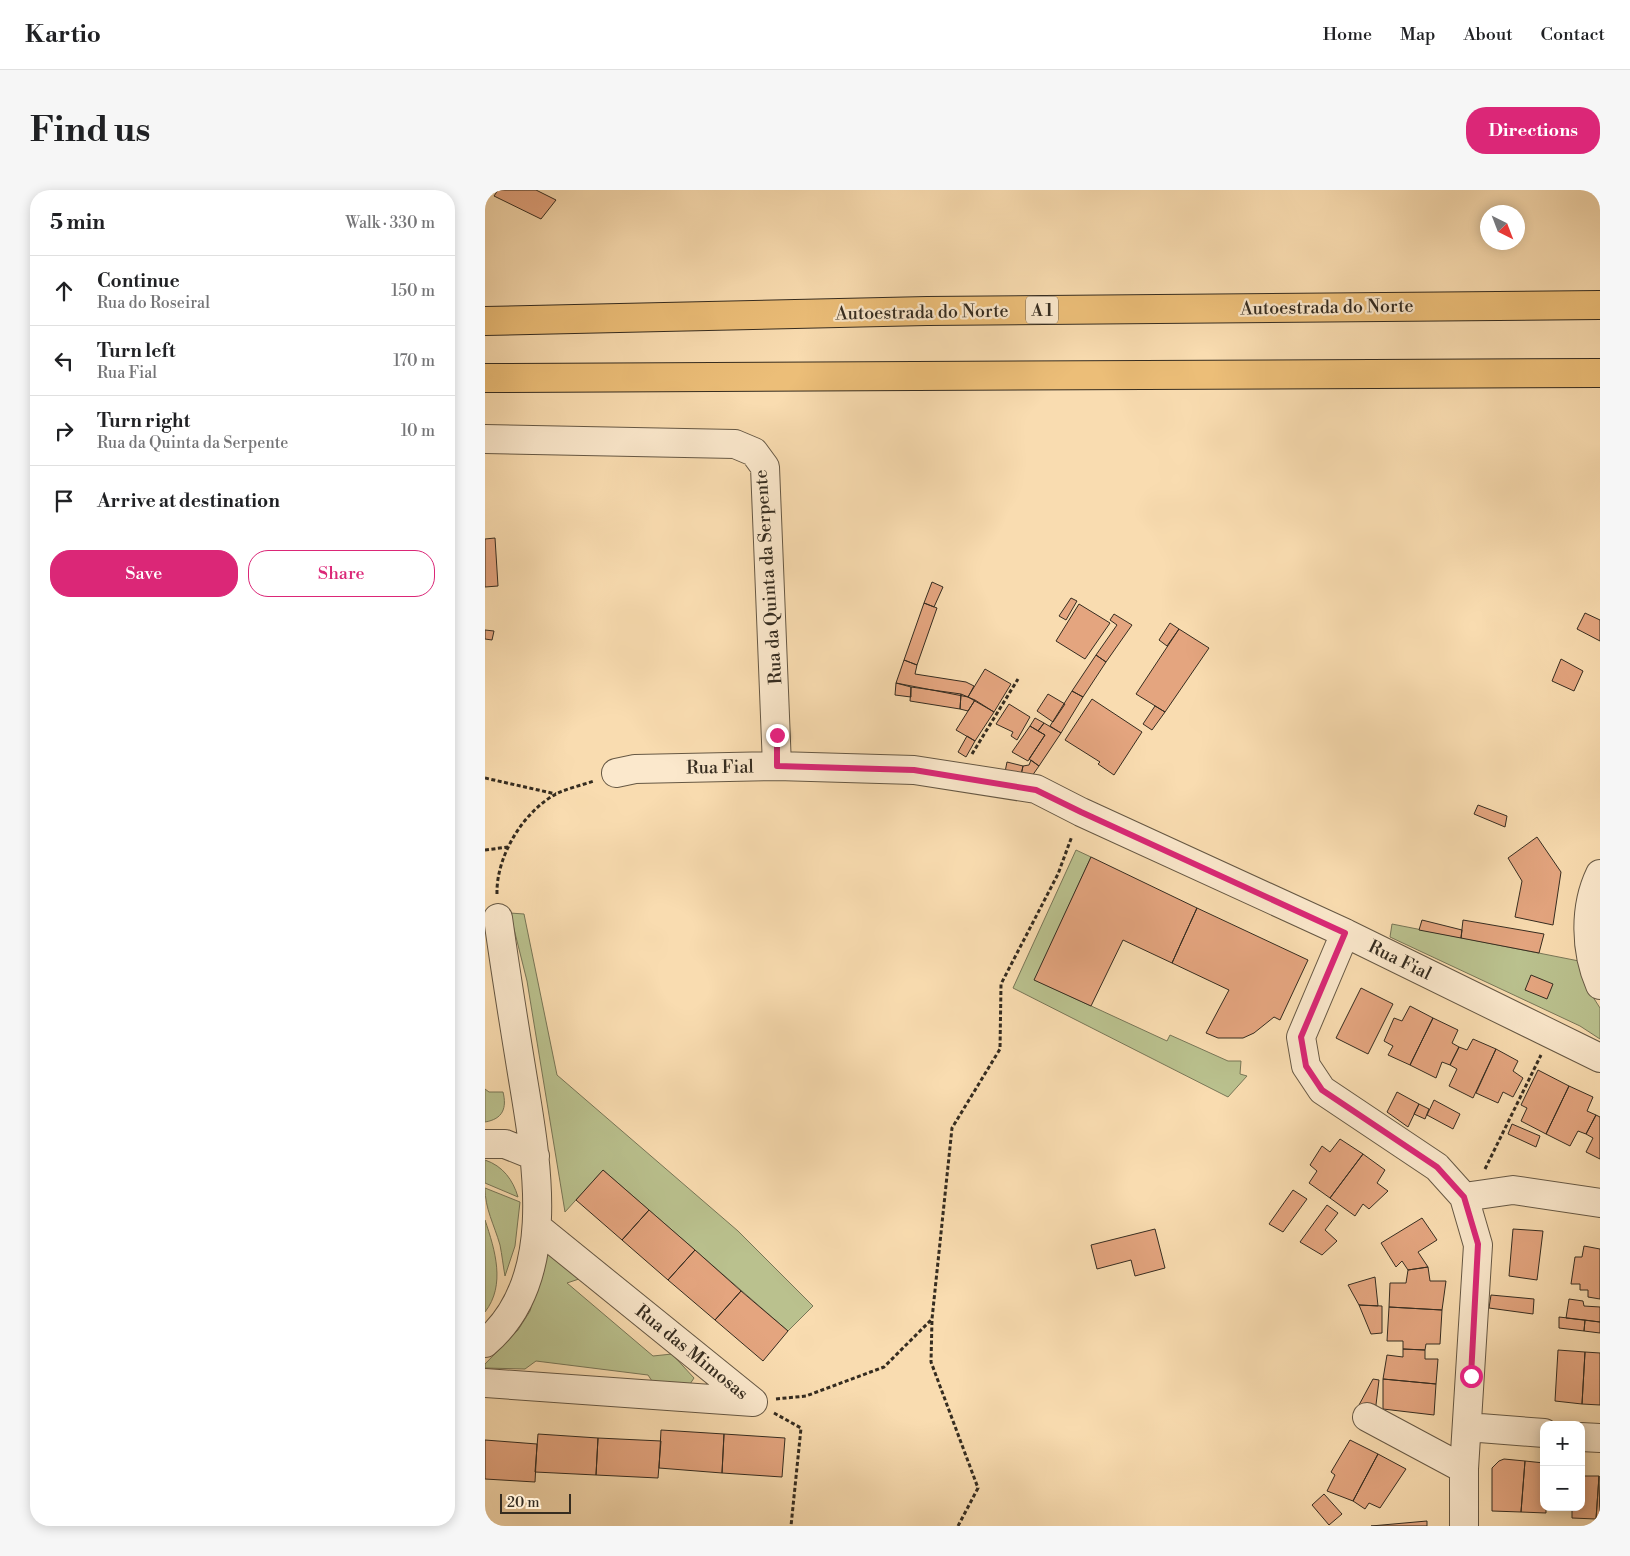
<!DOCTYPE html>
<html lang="en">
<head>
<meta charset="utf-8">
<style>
	:root { --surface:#fff; --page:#f6f6f6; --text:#202124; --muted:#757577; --line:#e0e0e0; --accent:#db2777 }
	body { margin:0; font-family:"Libre Bodoni",serif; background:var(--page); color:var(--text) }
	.controls { position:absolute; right:15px; bottom:15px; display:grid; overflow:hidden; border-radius:10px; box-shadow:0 2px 12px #0003 }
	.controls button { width:45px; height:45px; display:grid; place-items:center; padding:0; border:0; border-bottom:1px solid var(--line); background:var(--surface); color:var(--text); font:25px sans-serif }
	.compass { position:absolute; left:995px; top:15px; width:45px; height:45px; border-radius:50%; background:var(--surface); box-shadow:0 2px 12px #0003; rotate:138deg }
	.scale { position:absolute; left:15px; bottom:12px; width:71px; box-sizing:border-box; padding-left:5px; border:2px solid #352c20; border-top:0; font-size:14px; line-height:18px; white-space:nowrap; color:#352c20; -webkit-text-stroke:4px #fbe8cc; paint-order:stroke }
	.stop { position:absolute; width:15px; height:15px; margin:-11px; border:4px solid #db2777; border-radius:50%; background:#fff }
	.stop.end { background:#db2777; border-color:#fff; box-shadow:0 1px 5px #0008 }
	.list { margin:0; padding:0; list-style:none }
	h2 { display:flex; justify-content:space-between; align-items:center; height:65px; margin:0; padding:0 20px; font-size:21px }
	h2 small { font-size:16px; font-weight:400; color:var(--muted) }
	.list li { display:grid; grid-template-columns:32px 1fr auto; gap:15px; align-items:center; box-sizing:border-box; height:70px; padding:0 20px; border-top:1px solid var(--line) }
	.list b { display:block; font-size:19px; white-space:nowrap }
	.list p { margin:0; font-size:16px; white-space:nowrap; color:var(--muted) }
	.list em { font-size:16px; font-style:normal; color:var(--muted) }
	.actions { display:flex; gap:10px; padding:15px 20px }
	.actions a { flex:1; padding:11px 0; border:1px solid var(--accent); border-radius:20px; text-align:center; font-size:18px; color:var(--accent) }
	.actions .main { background:var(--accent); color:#fff }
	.icon { flex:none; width:28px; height:28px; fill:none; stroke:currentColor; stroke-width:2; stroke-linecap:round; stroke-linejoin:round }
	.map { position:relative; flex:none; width:1115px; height:1336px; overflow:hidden; border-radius:20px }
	header { display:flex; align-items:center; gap:30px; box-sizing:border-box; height:70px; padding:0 25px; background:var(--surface); border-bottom:1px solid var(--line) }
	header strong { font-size:24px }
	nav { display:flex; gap:28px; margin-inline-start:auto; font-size:18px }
	.intro { display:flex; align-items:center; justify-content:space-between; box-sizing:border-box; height:120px; padding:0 30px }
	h1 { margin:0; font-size:35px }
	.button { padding:12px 22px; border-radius:20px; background:var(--accent); color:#fff; font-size:18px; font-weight:700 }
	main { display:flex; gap:30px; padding:0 30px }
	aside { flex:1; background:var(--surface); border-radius:20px; box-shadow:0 2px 12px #0003 }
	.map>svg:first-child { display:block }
	.green { fill:#bac18e; stroke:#787657 }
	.building { fill:#e4a57f; stroke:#352c20 }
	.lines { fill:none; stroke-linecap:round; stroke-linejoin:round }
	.minor-casing { stroke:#665844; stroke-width:30 }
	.highway-casing { stroke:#352c20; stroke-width:30 }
	.path { stroke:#352c20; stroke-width:3; stroke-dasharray:4 2.5; stroke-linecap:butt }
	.minor { stroke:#fbe8cc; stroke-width:28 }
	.highway { stroke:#ecbe78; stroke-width:28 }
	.route { stroke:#db2777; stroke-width:6 }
	.labels { text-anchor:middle; stroke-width:4.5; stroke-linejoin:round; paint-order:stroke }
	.shield { fill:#fbe8cc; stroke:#706454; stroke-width:1 }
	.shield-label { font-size:16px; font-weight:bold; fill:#352c20 }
	.street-label { font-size:18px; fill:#352c20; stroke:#fbe8cc }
</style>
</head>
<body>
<header>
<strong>Kartio</strong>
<nav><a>Home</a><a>Map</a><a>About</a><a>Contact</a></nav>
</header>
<div class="intro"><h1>Find us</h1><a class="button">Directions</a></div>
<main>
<aside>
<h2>5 min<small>Walk · 330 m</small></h2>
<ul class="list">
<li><svg class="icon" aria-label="ahead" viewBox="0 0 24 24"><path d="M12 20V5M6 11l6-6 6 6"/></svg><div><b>Continue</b><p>Rua do Roseiral</p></div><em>150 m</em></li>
<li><svg class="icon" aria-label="left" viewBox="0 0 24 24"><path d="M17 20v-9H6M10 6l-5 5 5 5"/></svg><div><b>Turn left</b><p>Rua Fial</p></div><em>170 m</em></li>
<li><svg class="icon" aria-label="right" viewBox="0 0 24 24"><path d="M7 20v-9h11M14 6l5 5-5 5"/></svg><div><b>Turn right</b><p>Rua da Quinta da Serpente</p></div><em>10 m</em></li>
<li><svg class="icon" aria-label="arrive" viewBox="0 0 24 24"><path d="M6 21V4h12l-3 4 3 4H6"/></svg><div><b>Arrive at destination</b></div></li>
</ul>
<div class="actions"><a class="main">Save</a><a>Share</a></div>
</aside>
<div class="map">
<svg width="1115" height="1336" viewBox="0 0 1115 1336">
	<rect width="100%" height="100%" fill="#f9dcb0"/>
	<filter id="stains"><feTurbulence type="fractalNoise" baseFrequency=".004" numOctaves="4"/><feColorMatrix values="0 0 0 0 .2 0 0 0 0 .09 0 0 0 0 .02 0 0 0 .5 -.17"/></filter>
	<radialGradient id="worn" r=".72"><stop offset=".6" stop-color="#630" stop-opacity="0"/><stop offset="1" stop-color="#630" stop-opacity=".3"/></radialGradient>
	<path class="green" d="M591,660L606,667L550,790L682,851L685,845L743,871H756L755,884L762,886L743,907L528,798Z
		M25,723L39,724L72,885L253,1041L328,1116L303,1141L118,980L80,1022L42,791Z
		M907,734L1099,772L1108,807L1115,818V849L1095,836L905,747Z
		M0,899L4,902H18C22,918 18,929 0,932Z
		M0,970C18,976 28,990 33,1007L0,993Z
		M0,998L35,1012L30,1056L20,1086C18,1075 17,1065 15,1055C9,1034 0,1019 0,998Z
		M0,1030C10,1060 21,1095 0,1122Z
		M63,1059L97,1088L82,1093L168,1166L187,1164L209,1188L201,1200L171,1197L163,1185L51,1171L40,1179L0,1178V1174L33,1140L45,1121Z"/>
	<path class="building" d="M13,0H51L71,10L56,29L9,6Z
		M10,348L13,396L0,397V349Z
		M447,392L458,397L449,417L439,413Z
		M586,408L592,411L581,430L574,426Z
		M439,413L452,418L432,475L419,470Z
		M594,414L625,433L600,469L571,451Z
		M1100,423L1115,430V451L1092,439Z
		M629,424L647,435L621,472L611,465L632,435L625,430Z
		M685,433L694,439L682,456L674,450Z
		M694,439L724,458L680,522L651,504Z
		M0,440L9,441L7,450L0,449Z
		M611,465L621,472L598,507L587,501Z
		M1076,469L1098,481L1089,501L1067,491Z
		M419,470L432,475L430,484L481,492L489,496L483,507L411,493Z
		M500,479L526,494L509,522L483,507Z
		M411,493L426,497V507L410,505Z
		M426,497L476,504L475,519L425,511Z
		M587,501L598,507L576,543L565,536Z
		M476,504L490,510L483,521L475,519Z
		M563,504L580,514L568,532L552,521Z
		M607,509L657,542L629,585L613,574L615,572L580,550Z
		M490,510L509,522L490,551L471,540Z
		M524,514L545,527L532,550L526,546L528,542L511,534Z
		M670,516L680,522L667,540L658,534Z
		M550,528L559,533L553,541L545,536Z
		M559,533L576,543L554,576L544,569L560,545L553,541Z
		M545,536L560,545L543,571L527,562Z
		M482,546L490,551L481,567L473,562Z
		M546,570L554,576L547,586L536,585L538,576L544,575Z
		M522,572L538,576L536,585L520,582Z
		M993,615L1022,626L1020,637L989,624Z
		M1052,647L1076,682L1068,735L1030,727L1037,691L1023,668Z
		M606,667L712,718L687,773L638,750L606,816L549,790Z
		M712,718L823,770L795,830L789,827L769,843L758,848H733L721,843L744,800L687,773Z
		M937,730L977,740L976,748L934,740Z
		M978,730L1059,744L1054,763L976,748Z
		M1046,785L1068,794L1062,809L1040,800Z
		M876,798L908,814L883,864L851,848Z
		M925,816L948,828L925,875L903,865L908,856L899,851L909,828L917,831Z
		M948,828L973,840L967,853L974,857L965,875L957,872L951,888L925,875Z
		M988,849L1011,859L988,908L964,896L972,879L965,875L974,857L982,860Z
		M1011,859L1033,871L1028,881L1038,888L1028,907L1018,902L1013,913L991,903Z
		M1053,880L1084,896L1061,944L1036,931L1042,918L1036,915Z
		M1084,896L1108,907L1102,921L1111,925L1101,944L1093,941L1085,956L1061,944Z
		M912,902L934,914L923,937L902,922Z
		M949,910L975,924L968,939L942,925Z
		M934,914L944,919L940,929L929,924Z
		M1111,925L1115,927V969L1101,962L1108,948L1101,944Z
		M1027,934L1055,946L1051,957L1023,944Z
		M855,949L878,964L845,1008L824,993L832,981L825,975L837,956L845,962Z
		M878,964L900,980L892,993L903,1001L884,1019L878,1014L870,1026L845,1008Z
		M118,980L164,1020L137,1050L91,1010Z
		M808,1000L822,1009L798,1042L784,1034Z
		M842,1015L853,1023L840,1040L852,1051L837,1065L815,1052Z
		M164,1020L210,1060L183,1090L137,1050Z
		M937,1028L952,1050L933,1062L943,1077L923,1080L917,1071L911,1077L896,1053Z
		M670,1039L680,1078L650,1086L646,1070L612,1079L606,1055Z
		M1028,1039L1058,1041L1052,1090L1024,1086Z
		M1099,1056L1115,1059V1109L1103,1107V1100H1095V1094H1086L1090,1067H1097Z
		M210,1060L256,1101L230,1130L183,1090Z
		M943,1077L945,1091H961L957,1120L904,1117L905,1093H921L923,1080Z
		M890,1087L893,1116L874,1115L863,1095Z
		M256,1101L303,1141L278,1171L230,1130Z
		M1006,1105L1049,1109L1048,1124L1004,1118Z
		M1084,1109L1098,1111L1099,1116L1115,1117V1132L1081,1128Z
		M874,1115L897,1116V1143L886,1144Z
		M904,1117L957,1120L955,1154H941L940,1160L918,1159V1151H902Z
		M1074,1127L1100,1130L1099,1141L1074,1138Z
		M1100,1130L1115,1132V1143L1099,1141Z
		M918,1159L940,1160V1169H953L951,1194L898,1189L902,1165L918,1167Z
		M1073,1160L1100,1162L1097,1214L1070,1211Z
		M1100,1162L1115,1163V1215L1097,1214Z
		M888,1189L894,1190L890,1223L874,1215Z
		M898,1189L951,1194L949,1225L898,1219Z
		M176,1240L239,1244L237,1283L174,1278Z
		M53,1244L113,1248L111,1285L50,1282Z
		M239,1244L300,1248L297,1287L237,1283Z
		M113,1248L176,1251L173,1288L111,1285Z
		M0,1250L52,1254L50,1292L0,1289Z
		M865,1250L893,1264L868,1311L842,1301L850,1285L846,1282Z
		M893,1264L921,1279L895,1318L884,1313L880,1319L868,1311Z
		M1019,1269L1040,1271L1036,1322L1007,1321V1278L1014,1271Z
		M1040,1271L1059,1273V1317H1061V1323L1036,1322Z
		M1096,1286H1114L1111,1329L1087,1328V1317H1096Z
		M1114,1286L1115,1336H1111V1329Z
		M839,1304L857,1324L844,1335L827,1315Z
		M942,1331V1336H886Z"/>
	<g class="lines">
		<defs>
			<path id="minor" d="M0,249L250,254L269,262L280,277L292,576
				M131,583L150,579L292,576L429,580L551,599L596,622L860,743L1115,868
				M1115,684C1099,717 1100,761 1115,795
				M860,743L816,847L821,876L837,900L952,977L979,1007L993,1055L979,1279V1336
				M0,954H20L50,966
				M979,1007L1028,1000L1115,1013
				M0,1153C77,1088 50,964 36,877C28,828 20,778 13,728
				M0,1193L268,1212L53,1038
				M882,1227L979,1279
				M982,1237L1059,1243
				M1096,1247L1115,1248"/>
			<path id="highway" d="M0,131L442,121L1115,115
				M0,188L1115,183"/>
		</defs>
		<use href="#minor" class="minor-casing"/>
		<use href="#highway" class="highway-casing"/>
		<path class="path" d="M487,564L533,489
			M0,588L71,604
			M0,660L23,657
			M12,704C11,666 39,620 73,603C84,598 97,595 109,591
			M1000,979L1056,865
			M291,1209L321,1206L399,1177L447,1129
			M289,1223L316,1238L306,1336
			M473,1336L493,1298L446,1172L447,1129L467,938L515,859L516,794L573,684L587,646"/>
		<use href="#minor" class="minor"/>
		<use href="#highway" class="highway"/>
	</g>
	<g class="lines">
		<path class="route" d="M292,545V576L429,580L551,600L596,622L860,743L816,847L821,876L837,900L952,977L979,1007L993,1054L986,1186"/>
	</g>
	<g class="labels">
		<rect class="shield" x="541" y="106.5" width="32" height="27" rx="4"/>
		<g class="shield-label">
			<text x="557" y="126">A 1</text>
		</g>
		<g class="street-label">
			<text transform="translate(842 117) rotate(-1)" y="6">Autoestrada do Norte</text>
			<text transform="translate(437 122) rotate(-1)" y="6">Autoestrada do Norte</text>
			<text transform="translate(283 387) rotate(-94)" y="6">Rua da Quinta da Serpente</text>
			<text transform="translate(235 577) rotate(-1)" y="6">Rua Fial</text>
			<text transform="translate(915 770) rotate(26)" y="6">Rua Fial</text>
			<text transform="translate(207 1162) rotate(39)" y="6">Rua das Mimosas</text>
		</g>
	</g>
	<rect width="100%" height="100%" filter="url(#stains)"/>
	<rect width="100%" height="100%" fill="url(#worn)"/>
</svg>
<div class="controls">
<button>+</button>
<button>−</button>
</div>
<svg class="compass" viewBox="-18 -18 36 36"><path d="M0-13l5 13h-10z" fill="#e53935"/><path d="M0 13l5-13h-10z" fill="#757577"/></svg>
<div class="scale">20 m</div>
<div class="stop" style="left:986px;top:1186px"></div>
<div class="stop end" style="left:292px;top:545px"></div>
</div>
</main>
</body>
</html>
